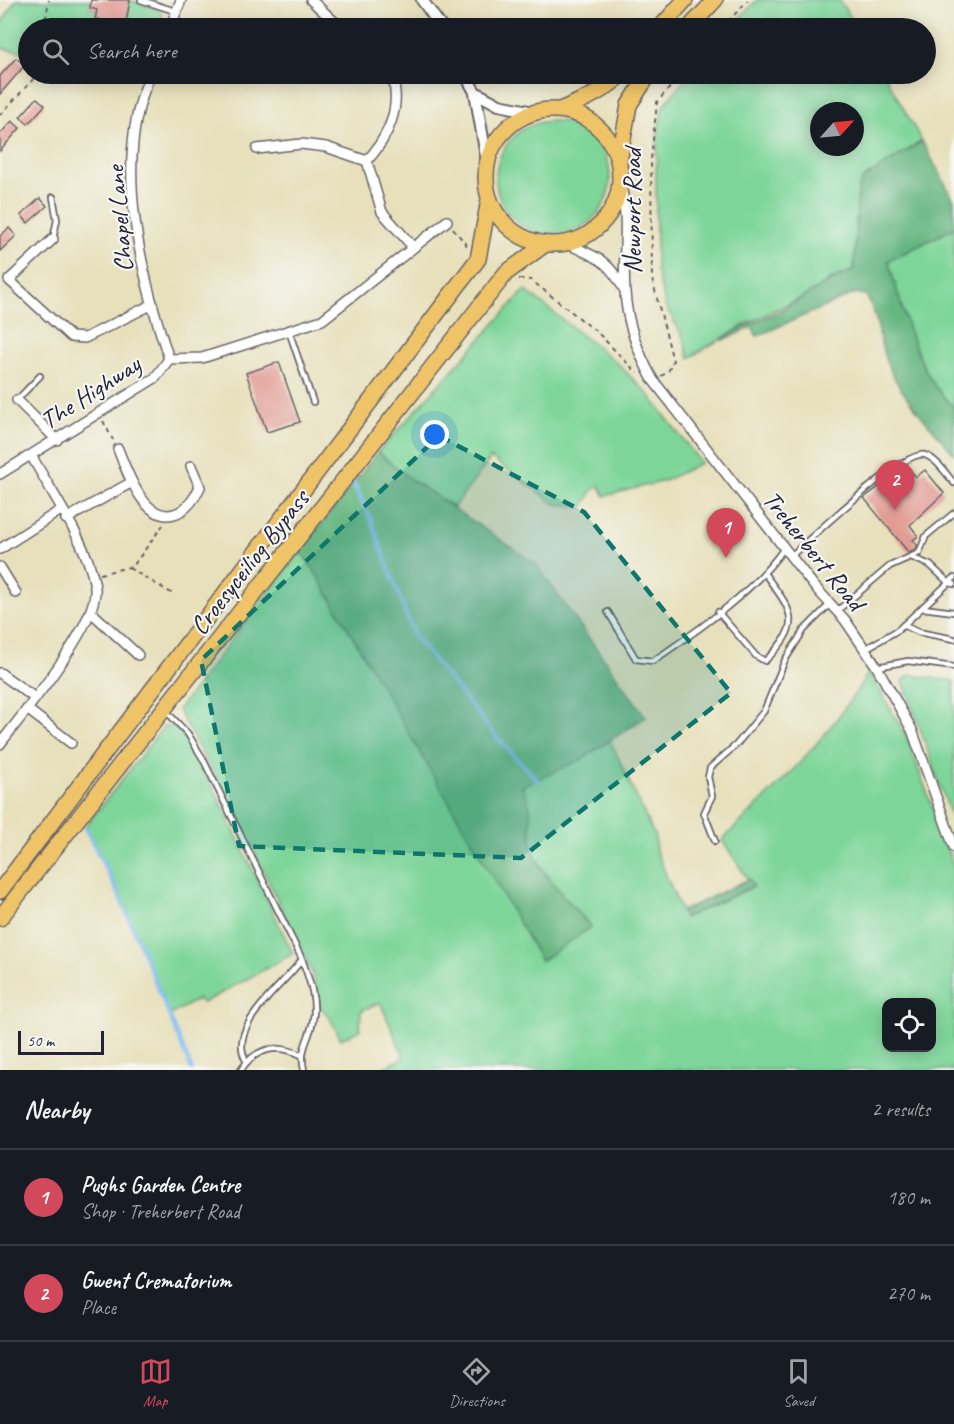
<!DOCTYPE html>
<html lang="en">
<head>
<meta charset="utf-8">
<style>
	:root { --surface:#171b24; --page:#242831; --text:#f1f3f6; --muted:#9ea1a6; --line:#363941; --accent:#d1495b }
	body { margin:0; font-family:Caveat,sans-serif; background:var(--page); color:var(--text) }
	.controls { position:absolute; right:18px; bottom:18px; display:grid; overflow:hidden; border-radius:12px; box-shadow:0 3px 15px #0003 }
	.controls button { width:54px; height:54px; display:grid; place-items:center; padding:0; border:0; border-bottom:2px solid var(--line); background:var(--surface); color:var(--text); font:30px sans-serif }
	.compass { position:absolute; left:810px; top:102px; width:54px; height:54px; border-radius:50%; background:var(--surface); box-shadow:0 3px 15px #0003; rotate:63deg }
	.scale { position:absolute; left:18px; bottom:15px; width:86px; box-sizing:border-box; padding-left:6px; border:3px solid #22223b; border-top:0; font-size:16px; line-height:21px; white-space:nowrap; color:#22223b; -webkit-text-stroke:4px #f6f6f2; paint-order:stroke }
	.you { position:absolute; left:435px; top:435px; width:21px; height:21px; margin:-15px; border:4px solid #fff; border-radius:50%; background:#1a73e8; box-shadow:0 0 0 9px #1a73e833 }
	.badge { display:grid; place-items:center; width:39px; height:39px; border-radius:50%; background:var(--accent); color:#fff; font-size:20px; font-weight:700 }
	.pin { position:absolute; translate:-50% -50px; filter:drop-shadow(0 2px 3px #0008) }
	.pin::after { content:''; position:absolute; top:32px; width:21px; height:18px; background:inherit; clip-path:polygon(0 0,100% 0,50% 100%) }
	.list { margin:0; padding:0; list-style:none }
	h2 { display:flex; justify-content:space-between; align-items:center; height:78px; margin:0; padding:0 24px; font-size:26px }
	h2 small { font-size:20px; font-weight:400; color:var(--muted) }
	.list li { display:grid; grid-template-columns:39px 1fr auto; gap:18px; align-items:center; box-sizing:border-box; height:96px; padding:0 24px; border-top:2px solid var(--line) }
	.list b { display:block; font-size:22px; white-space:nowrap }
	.list p { margin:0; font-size:20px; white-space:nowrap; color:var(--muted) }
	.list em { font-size:20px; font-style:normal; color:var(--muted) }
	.icon { flex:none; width:33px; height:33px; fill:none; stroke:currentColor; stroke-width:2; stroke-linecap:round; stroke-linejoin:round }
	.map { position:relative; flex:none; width:954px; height:1070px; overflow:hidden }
	.search { position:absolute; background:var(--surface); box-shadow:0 3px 15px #0003; left:18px; right:18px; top:18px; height:66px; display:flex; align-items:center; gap:15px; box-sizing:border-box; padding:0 21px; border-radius:33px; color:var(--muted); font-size:22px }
	.sheet { height:270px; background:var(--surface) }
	nav { display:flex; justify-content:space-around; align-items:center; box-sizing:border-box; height:84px; border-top:2px solid var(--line); background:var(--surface); font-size:16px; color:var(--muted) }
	nav a { display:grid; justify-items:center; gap:3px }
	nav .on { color:var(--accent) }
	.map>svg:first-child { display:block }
	.green { fill:#7dd599; stroke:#507c6a; stroke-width:1.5; fill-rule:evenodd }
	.forest { fill:#66b681; stroke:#446c5e; stroke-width:1.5 }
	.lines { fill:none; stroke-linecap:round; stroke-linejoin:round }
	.stream { stroke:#82bdf4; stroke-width:4 }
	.building { fill:#e29c94 }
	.service-casing { stroke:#676468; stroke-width:8 }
	.minor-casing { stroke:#676468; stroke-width:12 }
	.tertiary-casing { stroke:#676468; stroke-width:14 }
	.trunk-casing { stroke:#676468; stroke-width:18 }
	.path { stroke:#676468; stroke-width:2; stroke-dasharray:4.5 4.5; stroke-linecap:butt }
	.service { stroke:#fff; stroke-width:4.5 }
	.minor { stroke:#fff; stroke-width:9 }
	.tertiary { stroke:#fff; stroke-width:10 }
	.trunk { stroke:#efc469; stroke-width:15 }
	.marked { fill:#0f766e; fill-opacity:0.2; stroke:#0f766e; stroke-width:4.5; stroke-dasharray:12 8; stroke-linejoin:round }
	.labels { text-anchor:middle; stroke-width:4.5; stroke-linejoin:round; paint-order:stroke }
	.street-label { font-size:26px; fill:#22223b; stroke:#f6f6f2 }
</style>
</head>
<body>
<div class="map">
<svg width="954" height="1070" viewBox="0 0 954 1070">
	<rect width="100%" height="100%" fill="#f6f6f2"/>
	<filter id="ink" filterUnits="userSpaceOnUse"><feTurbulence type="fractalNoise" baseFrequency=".0167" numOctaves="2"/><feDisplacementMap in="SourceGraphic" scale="12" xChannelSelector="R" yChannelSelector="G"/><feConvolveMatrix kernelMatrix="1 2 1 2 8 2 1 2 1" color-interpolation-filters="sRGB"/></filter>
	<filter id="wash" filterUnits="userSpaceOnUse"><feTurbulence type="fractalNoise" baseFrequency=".008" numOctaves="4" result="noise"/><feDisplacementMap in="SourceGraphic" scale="24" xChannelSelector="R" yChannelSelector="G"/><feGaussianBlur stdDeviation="1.35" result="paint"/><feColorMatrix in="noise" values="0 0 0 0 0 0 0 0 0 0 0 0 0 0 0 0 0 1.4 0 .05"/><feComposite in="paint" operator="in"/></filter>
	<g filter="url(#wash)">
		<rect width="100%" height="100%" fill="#e7e0bb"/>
		<path class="green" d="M16,0H91L90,8L97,10L96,19L102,20L101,28H28V53L0,48V25Z
			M130,0L160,10L163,19L159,28H125Z
			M757,0H839L858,28H730Z
			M690,74H884L922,141L863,179L858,190L854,270L829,280L816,291L746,324L689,358L684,339L666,307L656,270V173L658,130L663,106ZM819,111H855V147H819Z
			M496 178a57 57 0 1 1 114 0a57 57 0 1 1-114 0Z
			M954,228V432L916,372L882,264Z
			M525,290L616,362L650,396L701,463L664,481L605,496L599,486L592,491L583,507L555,504L491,458L454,507L410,479L378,452Z
			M300,551L313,568L437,781L574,937L591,927C574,906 540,874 533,849C526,824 537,812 521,786L580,760L610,740L655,837L656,851L684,918L753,887L722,840C778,786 828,740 869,672L907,737L954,868V1070H379L404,1057L380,1002L361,1011L360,1030L341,1039L328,1015L319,1006L312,973L243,828L178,710ZM886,1002H932V1048H886Z
			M910,675L954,681V824L903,681Z
			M164,726L177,728L202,764L293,954L203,1003L198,999L170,1015L120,897L85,827Z"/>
		<path class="forest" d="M922,141L954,200V228L888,261C904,308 915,374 954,407V454C929,424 901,397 886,361C878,338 879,316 866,295L856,293L757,336L752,327L721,341C739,326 760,321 780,311C805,297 827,280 854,270L858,190L863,179Z
			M378,452L410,479L535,563L646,717L580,760L522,786C537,814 526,824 533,849C540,875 574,906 591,927L541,961L313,568L300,551Z
			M749,879L753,886L684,918L682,911Z"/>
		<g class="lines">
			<path class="stream" d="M353,483L371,520L414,636L494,734L538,781
				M85,827L120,897L192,1070"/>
		</g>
		<g id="blocks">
			<path class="building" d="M91,0H130L125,28H101L102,20L95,19L97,10L90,8Z
				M16,58L25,65L0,94V76Z
				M37,98L45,105L28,124L20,117Z
				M12,121L20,128L0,151V134Z
				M40,198L47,206L28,223L21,215Z
				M9,228L16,236L0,251V236Z
				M279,362L300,422L267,432L246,373Z
				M907,466L916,477L925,470L944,493L910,525L918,536L913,540L917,545L916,550L909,553L864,498Z"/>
		</g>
	</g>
	<g filter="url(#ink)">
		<use href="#blocks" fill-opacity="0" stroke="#676468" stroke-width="1.5"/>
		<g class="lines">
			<defs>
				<path id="service" d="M141,0L175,11
					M53,197L57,220L53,239
					M289,331L313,402
					M17,400L40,376
					M791,556C810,539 905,448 925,455C937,459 946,474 954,483
					M913,558L930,565L949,583L954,584
					M923,608L954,612
					M837,611L890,566L919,553L926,536L954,513
					M608,612L636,659L653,661C697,631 754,592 784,548
					M718,612L756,656L765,661C804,623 793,612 764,573
					M903,625L918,632L954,639
					M865,649L898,630L954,578
					M877,667L908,661L954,667
					M166,711L188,734L203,759L302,959C309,979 317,999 313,1020C310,1040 299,1047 304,1070
					M715,841L704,813L712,796L708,777L710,768L736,745L764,711L785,660L804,630L830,604
					M247,1062C224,1027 285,985 302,959
					M241,1070C256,1047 278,1044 301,1055"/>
				<path id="minor" d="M311,0L341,28
					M170,28L181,0
					M151,74C111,158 141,275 169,359
					M391,74C403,106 388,137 367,161L382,212L413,247
					M257,149L301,144L326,147L367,161
					M621,185C630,225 622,253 625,292C627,323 638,353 653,380L814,586L845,620L877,667L912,730L954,847
					M53,239L9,280L71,337L85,338L151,305
					M568,244C598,258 607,259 624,289
					M169,359L202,358L322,320L447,221
					M17,400L57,440
					M118,449C124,465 130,481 140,496C161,527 186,517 200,487L191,466
					M0,474L155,378L169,359
					M66,519L132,482
					M0,549L61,510
					M0,567L16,593
					M91,612L138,655
					M0,673L35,698
					M27,709L71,743
					M0,744C23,714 99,623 95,588C90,547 51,492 31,455"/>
				<path id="tertiary" d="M422,0L442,28
					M465,74L475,92L487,162
					M475,92L499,105L534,112"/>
				<path id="trunk" d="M660,28L685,0
					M689,28L715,0
					M486 177a67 67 0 1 1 134 0a67 67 0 1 1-134 0Z
					M560,110C583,100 604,92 622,74
					M619,162L629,105L649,74
					M0,891L478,259L489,200
					M0,918L506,273L544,245"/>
			</defs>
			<use href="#service" class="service-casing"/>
			<use href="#minor" class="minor-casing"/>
			<use href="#tertiary" class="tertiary-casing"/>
			<use href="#trunk" class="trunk-casing"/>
			<path class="path" d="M44,28L49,0
				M722,28L748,0
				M95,74L139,79
				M0,115L38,74
				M453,228L468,247
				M519,279L531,280L597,332L637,373
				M661,376L668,372L673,361L652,279L651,159L657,102L682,74
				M103,421L113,440
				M129,568L173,594
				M100,574L133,566L163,525"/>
			<use href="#service" class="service"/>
			<use href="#minor" class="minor"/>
			<use href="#tertiary" class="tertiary"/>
			<use href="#trunk" class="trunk"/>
		</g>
	</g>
	<path class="marked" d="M439,436L584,512L731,693L521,858L239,846L201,660Z"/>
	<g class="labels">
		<g class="street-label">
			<text transform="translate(632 211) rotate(-90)" y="9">Newport Road</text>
			<text transform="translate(119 219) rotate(-95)" y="9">Chapel Lane</text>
			<text transform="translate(90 392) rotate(-33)" y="9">The Highway</text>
			<text transform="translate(814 550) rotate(51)" y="9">Treherbert Road</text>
			<text transform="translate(249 562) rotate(-52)" y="9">Croesyceiliog Bypass</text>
		</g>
	</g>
</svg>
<div class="controls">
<button><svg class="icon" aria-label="locate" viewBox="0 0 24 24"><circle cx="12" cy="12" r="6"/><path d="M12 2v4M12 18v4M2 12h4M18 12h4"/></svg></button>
</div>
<svg class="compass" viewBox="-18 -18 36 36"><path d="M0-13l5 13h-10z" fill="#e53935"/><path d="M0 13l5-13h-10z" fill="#9ea1a6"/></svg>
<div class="scale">50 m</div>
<div class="you"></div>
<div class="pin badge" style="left:726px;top:558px">1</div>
<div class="pin badge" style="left:895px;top:510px">2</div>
<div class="search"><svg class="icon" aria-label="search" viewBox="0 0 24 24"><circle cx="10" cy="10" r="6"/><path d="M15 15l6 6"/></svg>Search here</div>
</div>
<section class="sheet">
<h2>Nearby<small>2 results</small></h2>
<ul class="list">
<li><span class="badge">1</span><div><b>Pughs Garden Centre</b><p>Shop · Treherbert Road</p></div><em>180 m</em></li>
<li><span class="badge">2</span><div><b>Gwent Crematorium</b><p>Place</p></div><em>270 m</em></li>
</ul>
</section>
<nav>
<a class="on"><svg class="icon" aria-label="map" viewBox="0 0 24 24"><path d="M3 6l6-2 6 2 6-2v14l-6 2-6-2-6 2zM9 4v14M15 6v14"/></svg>Map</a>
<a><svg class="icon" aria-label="directions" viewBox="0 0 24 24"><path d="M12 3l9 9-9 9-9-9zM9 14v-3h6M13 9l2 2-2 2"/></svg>Directions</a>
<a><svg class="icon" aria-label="saved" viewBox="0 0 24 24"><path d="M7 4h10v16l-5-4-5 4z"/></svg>Saved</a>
</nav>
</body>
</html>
